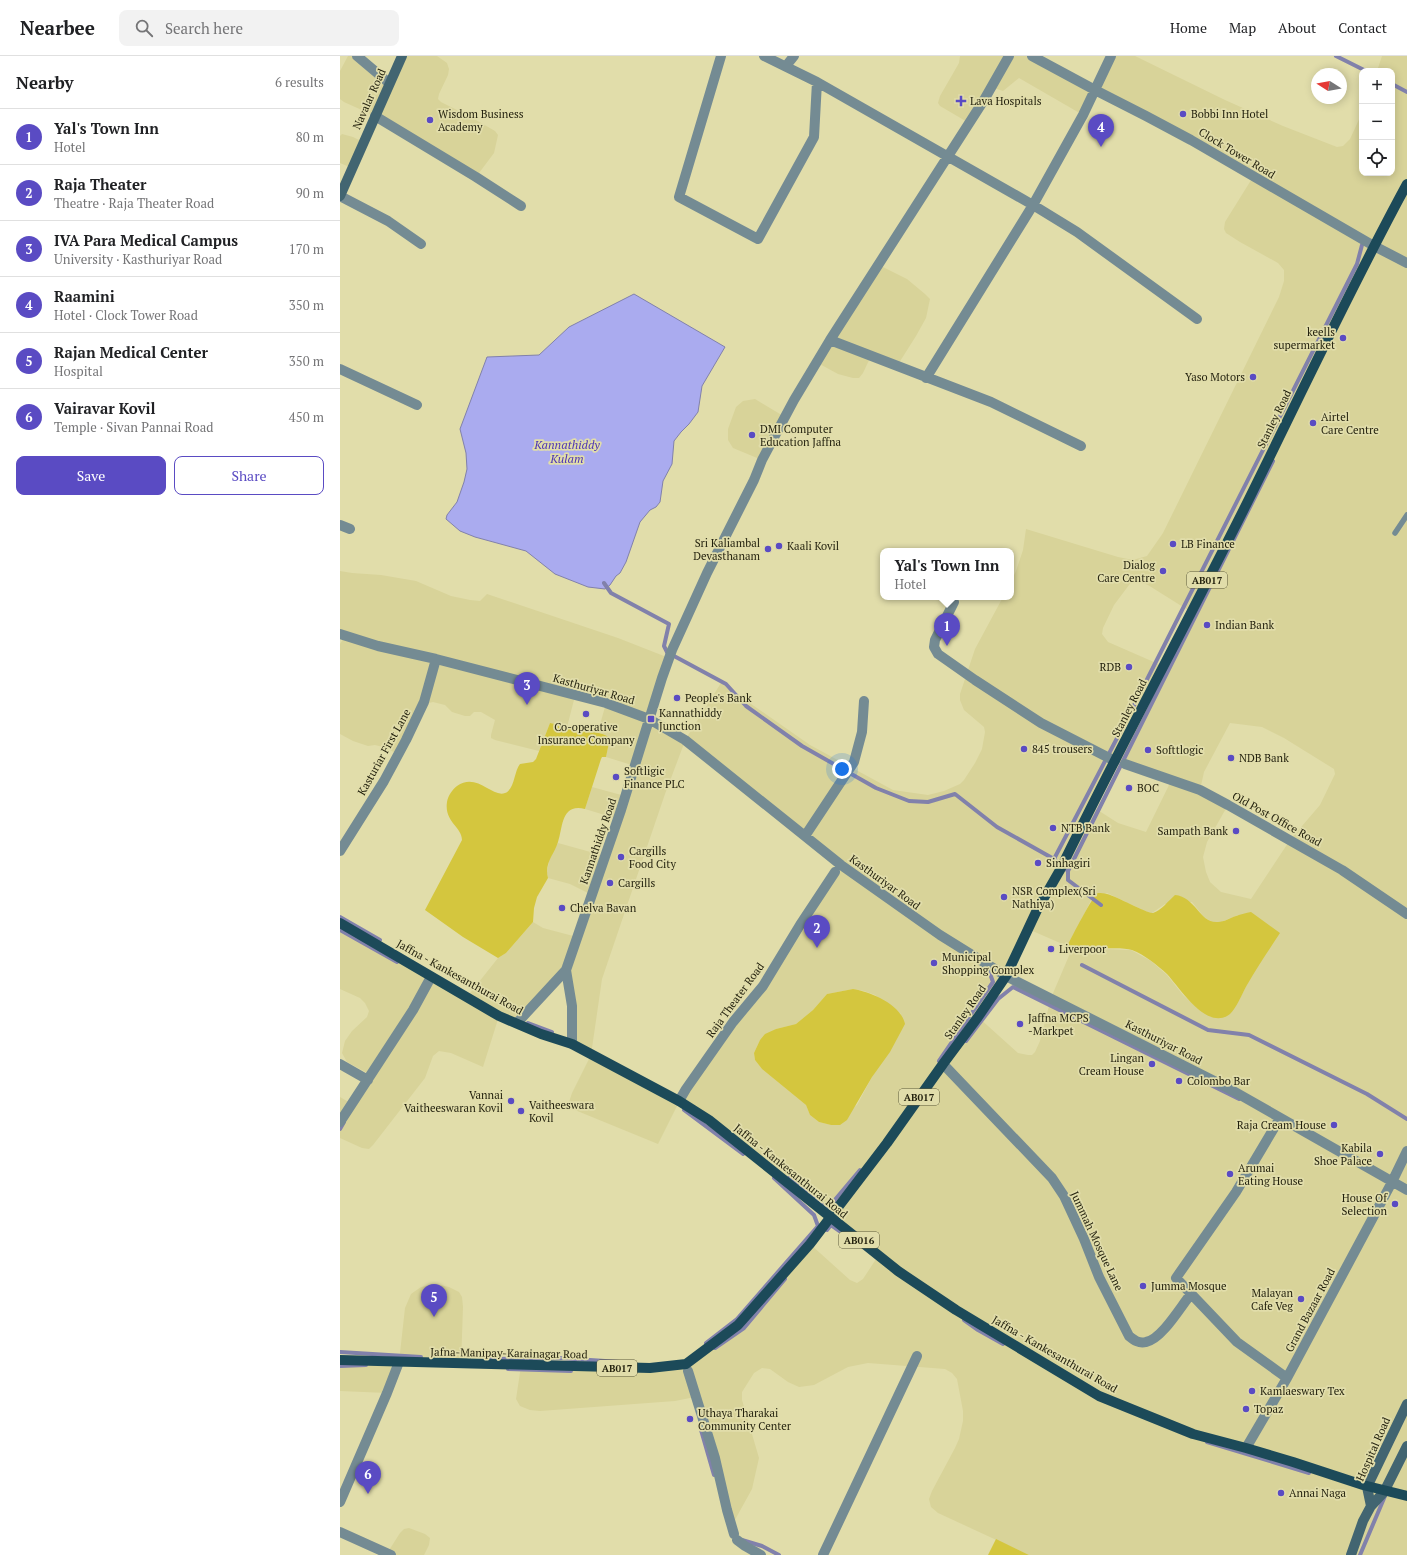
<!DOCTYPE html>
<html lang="en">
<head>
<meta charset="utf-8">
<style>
	:root { --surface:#fff; --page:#f2f2f2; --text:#202124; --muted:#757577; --line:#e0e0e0; --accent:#5a4bc3 }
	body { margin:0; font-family:"PT Serif",serif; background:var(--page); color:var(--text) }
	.controls { position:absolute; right:12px; top:12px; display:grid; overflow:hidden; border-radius:8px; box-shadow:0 2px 10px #0003 }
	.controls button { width:36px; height:36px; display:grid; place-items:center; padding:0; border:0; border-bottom:1px solid var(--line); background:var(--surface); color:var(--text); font:20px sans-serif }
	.compass { position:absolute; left:971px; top:12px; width:36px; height:36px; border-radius:50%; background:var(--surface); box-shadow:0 2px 10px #0003; rotate:281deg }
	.you { position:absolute; left:502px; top:713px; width:14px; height:14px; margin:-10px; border:3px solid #fff; border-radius:50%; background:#1a73e8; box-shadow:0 0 0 6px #1a73e833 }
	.badge { display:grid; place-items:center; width:26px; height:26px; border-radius:50%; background:var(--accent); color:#fff; font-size:13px; font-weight:700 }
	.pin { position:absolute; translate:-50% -33px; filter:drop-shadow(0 1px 2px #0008) }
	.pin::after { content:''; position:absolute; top:21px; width:14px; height:12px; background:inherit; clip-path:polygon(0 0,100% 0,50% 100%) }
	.popup { position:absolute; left:540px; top:492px; width:134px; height:52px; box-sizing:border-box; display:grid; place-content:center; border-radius:8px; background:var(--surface); filter:drop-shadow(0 1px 3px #0005); font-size:13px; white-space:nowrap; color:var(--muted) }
	.popup b { font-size:15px; color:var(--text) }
	.popup::after { content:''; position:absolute; left:50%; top:100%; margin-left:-8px; border:8px solid transparent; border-top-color:var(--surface) }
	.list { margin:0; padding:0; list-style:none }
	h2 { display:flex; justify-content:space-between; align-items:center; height:52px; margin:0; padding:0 16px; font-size:17px }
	h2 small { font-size:13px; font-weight:400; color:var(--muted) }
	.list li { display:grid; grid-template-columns:26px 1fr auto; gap:12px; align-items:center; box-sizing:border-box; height:56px; padding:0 16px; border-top:1px solid var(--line) }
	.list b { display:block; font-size:15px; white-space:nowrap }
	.list p { margin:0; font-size:13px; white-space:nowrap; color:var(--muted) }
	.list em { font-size:13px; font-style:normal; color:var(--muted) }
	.actions { display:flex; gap:8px; padding:12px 16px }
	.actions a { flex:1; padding:9px 0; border:1px solid var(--accent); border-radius:8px; text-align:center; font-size:14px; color:var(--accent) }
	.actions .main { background:var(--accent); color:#fff }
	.icon { flex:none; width:22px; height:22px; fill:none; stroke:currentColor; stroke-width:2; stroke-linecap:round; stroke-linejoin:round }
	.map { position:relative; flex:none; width:1067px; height:1499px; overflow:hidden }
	header { display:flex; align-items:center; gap:24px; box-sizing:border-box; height:56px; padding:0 20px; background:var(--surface); border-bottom:1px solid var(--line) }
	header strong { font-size:19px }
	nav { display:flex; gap:22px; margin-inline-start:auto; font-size:14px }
	.search { width:280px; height:36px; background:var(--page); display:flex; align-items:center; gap:10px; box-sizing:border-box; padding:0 14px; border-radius:8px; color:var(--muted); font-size:15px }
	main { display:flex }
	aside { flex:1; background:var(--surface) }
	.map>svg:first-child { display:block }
	.built { fill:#d8d399; fill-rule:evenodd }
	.green { fill:#d4c63e }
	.water { fill:#aaabef; stroke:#8181ab }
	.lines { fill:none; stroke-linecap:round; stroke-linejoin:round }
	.stream { stroke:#8181ab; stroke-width:4 }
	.lane { stroke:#748b93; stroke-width:5.5 }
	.street { stroke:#748b93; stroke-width:10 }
	.secondary { stroke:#426571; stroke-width:10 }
	.primary { stroke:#1c4a59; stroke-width:10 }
	.poi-dot { fill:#5a4bc3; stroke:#e1ddaa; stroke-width:1.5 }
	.labels { text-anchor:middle; stroke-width:3.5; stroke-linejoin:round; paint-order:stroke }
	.shield { fill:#e1ddaa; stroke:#5b583b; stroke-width:1 }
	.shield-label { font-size:10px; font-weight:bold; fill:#211f0c }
	.street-label { font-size:11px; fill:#211f0c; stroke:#e1ddaa }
	.poi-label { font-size:11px; fill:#211f0c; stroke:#e1ddaa; text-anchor:start }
	.water-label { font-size:12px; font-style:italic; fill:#4c34b6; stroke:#e1ddaa }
</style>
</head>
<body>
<header>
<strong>Nearbee</strong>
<div class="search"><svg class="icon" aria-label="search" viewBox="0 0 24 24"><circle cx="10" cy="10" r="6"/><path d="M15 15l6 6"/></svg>Search here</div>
<nav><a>Home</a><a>Map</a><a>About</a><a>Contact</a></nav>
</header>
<main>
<aside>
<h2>Nearby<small>6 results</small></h2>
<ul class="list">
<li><span class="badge">1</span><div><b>Yal's Town Inn</b><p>Hotel</p></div><em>80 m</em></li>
<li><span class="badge">2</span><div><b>Raja Theater</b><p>Theatre · Raja Theater Road</p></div><em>90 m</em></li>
<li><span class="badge">3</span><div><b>IVA Para Medical Campus</b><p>University · Kasthuriyar Road</p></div><em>170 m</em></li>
<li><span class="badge">4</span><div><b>Raamini</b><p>Hotel · Clock Tower Road</p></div><em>350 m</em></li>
<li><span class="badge">5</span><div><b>Rajan Medical Center</b><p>Hospital</p></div><em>350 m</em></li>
<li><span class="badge">6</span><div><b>Vairavar Kovil</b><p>Temple · Sivan Pannai Road</p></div><em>450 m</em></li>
</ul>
<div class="actions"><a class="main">Save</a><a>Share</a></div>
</aside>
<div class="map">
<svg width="1067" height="1499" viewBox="0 0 1067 1499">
	<rect width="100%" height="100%" fill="#e1ddaa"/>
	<path class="built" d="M8,0H17L49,27L62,0H97L107,7L109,13L108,19L99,38L98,43L101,46L129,60L155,75L158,79L154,97L136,121L35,60L4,46L0,43V15Z
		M620,0H692L755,34L771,0H795L885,44L943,70L997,91L1003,90L1010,83L1022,57V117H1052V15H1037L1042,0H1067V1499H689L598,1457L591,1451L589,1443L592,1435L615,1392L619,1383L623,1365V1355L617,1323L612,1317L605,1313L528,1307L508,1311L474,1329L459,1331L448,1326L430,1313L422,1312L414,1317L402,1336V1344L419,1402L412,1433L391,1471L355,1341L335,1345L200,1355L190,1354L180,1350L176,1343L181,1310L346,1308L398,1269L470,1188L510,1224L517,1227L523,1223L538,1200L339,1046L318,1088L230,1052L228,1049L232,1037L251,999L232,988L226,914L177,967L159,960L143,1011L111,997L99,995L93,1000L85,1022L33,1089L29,1093L22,1092L0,1082V1041L12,1048L31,1019L7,1006L2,997L5,985L12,975L27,961L29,955L25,947L20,942L0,933V867L127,941L158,902L166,897L193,866L203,872L237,881L252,839L230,828L208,822L207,817L209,804L218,787L265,800L278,763L245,753L252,731L285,740L295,710L266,701L270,682L268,680L258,676L266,647L235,640L227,671L210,667L199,695L155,684L151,682V679L155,664L141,656H134L130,660H125L112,656L105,649L93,646L89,647L58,698L43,691L35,689L28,690L13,685L0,678V588L5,580L0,578V515L12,517L41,519L76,525L111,540L130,544L140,545L147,538L278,582L329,602L309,663L345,684L381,627L470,689L553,734L588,739L604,735L620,728L624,724L635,707L642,693L645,676L644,671L624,654L620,644V638L635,593L663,541H671V525L676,515L683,494L686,473L778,501L793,504L807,500L823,477L939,241L944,225V214L938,207L900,186L886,177L884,173L885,166L913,121L755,35L743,59L679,22L663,35L651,31L629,67L600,50L598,47L600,40L619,7ZM796,524L808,529L851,556L823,610L768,586L762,578L763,572L774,549L792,525ZM890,667L922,671L944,682L994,713L995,718L980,749L950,784L911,843L881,836L870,826L866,816L863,801L867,786L888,749L860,734L864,716ZM345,685L501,809L339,1045L251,999L262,923L325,738ZM775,705L812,716L830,727L806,776L778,767L753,751ZM767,837L807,856L812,857L825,848L852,846L864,861L871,866L879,867L898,859L908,927L899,944L857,952L843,939L827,919L811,905L791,894L763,893L731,895L711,942L700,985L695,996L692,999H688L678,997L638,961L688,873L727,890L741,865L752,842ZM513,933L524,935L535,939L561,958L532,1021L517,1049L491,1069L479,1066L470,1059L466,1049L422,1013L415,1004L414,997L420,984L436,973L456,968L473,954L487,938Z
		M2,78L13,81L23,86L12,112L0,107V80Z
		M539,209L567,223L585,238L590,243L586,262L576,280L557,310L531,300L523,317L519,322H513L498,318L476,306Z
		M415,343L445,361L422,404L393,392L388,384V373L396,351L403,345Z
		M95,1228L109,1231L119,1236L122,1241L123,1251L121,1308L59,1306L47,1337L0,1335V1305L59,1306L65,1252L71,1238L81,1231Z
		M69,1472L85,1478L90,1482L89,1489L84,1499H46L60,1477L64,1473Z"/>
	<path class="green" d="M210,667C222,670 264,675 270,682L266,701H262L261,703L245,753C221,747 223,771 218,786C214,799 204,807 208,822L197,841L194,852L193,866L166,897L158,902L123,881L85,854L122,784C122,771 104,766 107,746C108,740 112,734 117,730C137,716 152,742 165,737C175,733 174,715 180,708L193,706L196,703Z
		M758,837C761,837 764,837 767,838C776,840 808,858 813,857C821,855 829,844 835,839C856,841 860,868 878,866C884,866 890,862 896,860C901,858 906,857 911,856L940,877C929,894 917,911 907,929C903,936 896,953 890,958C867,976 840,932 827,918C817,909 805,899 792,894C780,890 745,894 731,895L727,890C732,881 753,839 758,837Z
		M513,933C530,936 561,948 565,968L550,996L532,1021L507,1064L500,1069H491L479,1066L470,1059L466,1049L422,1013L415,1004L414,997L420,984L425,978L436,973L456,968L473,954L487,938Z
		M656,1483L689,1499H648Z"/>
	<path class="water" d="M294,238L385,291L362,330L358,356L349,368L341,376L334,385L332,408L323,425L320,446L316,451L310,454L300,466L286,506L280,517L276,520L270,529L265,533L248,531L215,518L186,495L135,481L120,475L106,463L107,459L117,446L124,426L127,413L126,397L120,373L147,301L199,299L229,271Z"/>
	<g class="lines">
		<path class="stream" d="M996,0L1026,15
			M1052,28L1067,36
			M264,527L271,537L329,568L324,590L327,596
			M334,600L386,628L406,650L462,690L536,732L569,745L588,746L615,738L657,771L714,803L728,815V824L761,849
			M714,803L787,663L1017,208L1022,189
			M728,815L933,405
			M0,861L40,884
			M0,874L57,906
			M742,909L868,974L909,979L1027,1038L1067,1063
			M188,967L212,976
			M626,985L658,943L673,931L899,1043
			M599,1005L653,926L649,915L646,913
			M344,1054L403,1098
			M0,1073L4,1066
			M449,1122L488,1152L520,1114
			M487,1174L491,1169L508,1181
			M624,1264L638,1274L663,1288
			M366,1287L397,1263L478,1170L474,1159L434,1122
			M375,1292L404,1272L445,1223
			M0,1296L81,1301
			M146,1303L220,1302L295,1307
			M0,1310L26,1309
			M168,1313L231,1315
			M361,1374L374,1419
			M867,1386L969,1417
			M402,1484L422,1490L439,1499
			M1020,1499L1045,1440"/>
		<path class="lane" d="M1055,477L1067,459"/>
		<path class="street" d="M17,0L49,27
			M381,0L339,141L418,183L474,81L477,26
			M424,0L477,26L693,149L737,176L857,263
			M692,0L755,34L806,60L851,84L1034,190L1067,207
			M446,10L454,0
			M35,60L136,121L181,150
			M0,140L48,165L81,188
			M490,284L651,346L741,390
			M0,313L77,349
			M586,322L693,149L743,59L771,0
			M0,469L10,473
			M614,546L595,584L594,591L598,598L635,624L701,667L775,705
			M0,578L38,590L96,603L266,647L309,663L345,684L501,809L600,879L666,920L888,1032L1067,1134
			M785,708L860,734L888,749L1002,814L1067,858
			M465,780L514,706L522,676L524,645
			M0,795L44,725L66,684L84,646L96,603
			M226,914L281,754L322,622L332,594L367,517L414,424L422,404L454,344L490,284L644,44L669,0
			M177,967L226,914L232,950V988
			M0,1008L28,1024
			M603,1008L712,1122L724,1140L744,1183L759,1221L789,1280C794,1284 799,1288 806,1286C822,1283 841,1250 851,1238
			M339,1045L346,1033L393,966L423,930L460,869L495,816
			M940,1062L896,1136L836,1222L897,1286L947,1322
			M0,1066L73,954L91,921
			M348,1315L375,1402L387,1454L394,1478
			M906,1392L947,1322L1052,1126L1067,1095
			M0,1446L47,1337L59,1306
			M0,1476L51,1499
			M397,1484L405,1490L421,1499
			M483,1499L577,1300"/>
		<path class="secondary" d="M0,140L62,0
			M1067,1348L1027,1431L1031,1450L1044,1436L1067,1390
			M1011,1499L1023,1465L1031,1450"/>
		<path class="primary" d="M0,867L159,960L201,978L232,988L339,1045L369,1064L558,1215L616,1254L759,1340L853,1378L906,1392L953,1406L1023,1429L1067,1440
			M0,1304L310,1312L346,1308L398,1269L470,1188L547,1087L603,1008L638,961L666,920L697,854L720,814C780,691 845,571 906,449C959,342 1010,233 1067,128"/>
	</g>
	<g class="poi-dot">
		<path d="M619 39h4v4h4v4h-4v4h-4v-4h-4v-4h4z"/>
		<circle cx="843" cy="58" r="4"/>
		<circle cx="90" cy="64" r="4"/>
		<circle cx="1003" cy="282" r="4"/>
		<circle cx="913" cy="321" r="4"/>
		<circle cx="973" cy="367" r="4"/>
		<circle cx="412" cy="379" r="4"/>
		<circle cx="833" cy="488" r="4"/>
		<circle cx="439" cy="490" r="4"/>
		<circle cx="428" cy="493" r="4"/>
		<circle cx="823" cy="515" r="4"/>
		<circle cx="867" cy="569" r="4"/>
		<circle cx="789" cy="611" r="4"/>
		<circle cx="337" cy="642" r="4"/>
		<circle cx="246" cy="658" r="4"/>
		<rect x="307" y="659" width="8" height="8" rx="2"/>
		<circle cx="684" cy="693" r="4"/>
		<circle cx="808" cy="694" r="4"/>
		<circle cx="891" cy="702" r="4"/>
		<circle cx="276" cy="721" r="4"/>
		<circle cx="789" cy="732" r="4"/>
		<circle cx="713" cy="772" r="4"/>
		<circle cx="896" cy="775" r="4"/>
		<circle cx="281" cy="801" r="4"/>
		<circle cx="698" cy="807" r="4"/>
		<circle cx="270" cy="827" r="4"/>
		<circle cx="664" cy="841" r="4"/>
		<circle cx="222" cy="852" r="4"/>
		<circle cx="711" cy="893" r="4"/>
		<circle cx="594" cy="907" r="4"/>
		<circle cx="680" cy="968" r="4"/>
		<circle cx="812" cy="1008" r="4"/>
		<circle cx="839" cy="1025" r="4"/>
		<circle cx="171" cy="1045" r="4"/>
		<circle cx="181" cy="1055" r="4"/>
		<circle cx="994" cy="1069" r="4"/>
		<circle cx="1040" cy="1098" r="4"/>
		<circle cx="890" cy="1118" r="4"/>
		<circle cx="1055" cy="1148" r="4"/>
		<circle cx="803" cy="1230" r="4"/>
		<circle cx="961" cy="1243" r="4"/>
		<circle cx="912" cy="1335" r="4"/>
		<circle cx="906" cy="1353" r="4"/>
		<circle cx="350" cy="1363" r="4"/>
		<circle cx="941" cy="1437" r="4"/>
	</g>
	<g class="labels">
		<g class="shield">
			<rect x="847" y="516" width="40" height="16" rx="3"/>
			<rect x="559" y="1033" width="40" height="16" rx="3"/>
			<rect x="499" y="1176" width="40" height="16" rx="3"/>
			<rect x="257" y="1304" width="40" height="16" rx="3"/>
		</g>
		<g class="shield-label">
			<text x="867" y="528">AB017</text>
			<text x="579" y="1045">AB017</text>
			<text x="519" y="1188">AB016</text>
			<text x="277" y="1316">AB017</text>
		</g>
		<g class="street-label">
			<text transform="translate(29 43) rotate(-66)" y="4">Navalar Road</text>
			<text transform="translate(897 97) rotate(31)" y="4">Clock Tower Road</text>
			<text transform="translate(934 363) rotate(-64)" y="4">Stanley Road</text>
			<text transform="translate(254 633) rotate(16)" y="4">Kasthuriyar Road</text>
			<text transform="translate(789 652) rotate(-63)" y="4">Stanley Road</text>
			<text transform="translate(44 696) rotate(-61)" y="4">Kasturiar First Lane</text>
			<text transform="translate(937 763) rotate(29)" y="4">Old Post Office Road</text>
			<text transform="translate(258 785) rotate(-71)" y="4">Kannathiddy Road</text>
			<text transform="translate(545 826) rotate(36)" y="4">Kasthuriyar Road</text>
			<text transform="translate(120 921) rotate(29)" y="4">Jaffna - Kankesanthurai Road</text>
			<text transform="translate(395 944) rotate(-54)" y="4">Raja Theater Road</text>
			<text transform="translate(625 956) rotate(-55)" y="4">Stanley Road</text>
			<text transform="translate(824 986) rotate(27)" y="4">Kasthuriyar Road</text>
			<text transform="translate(451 1115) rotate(39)" y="4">Jaffna - Kankesanthurai Road</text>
			<text transform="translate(757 1185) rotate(65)" y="4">Jummah Mosque Lane</text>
			<text transform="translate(970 1254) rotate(-62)" y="4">Grand Bazaar Road</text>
			<text transform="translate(169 1297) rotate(1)" y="4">Jafna-Manipay-Karainagar Road</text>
			<text transform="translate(715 1298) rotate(30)" y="4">Jaffna - Kankesanthurai Road</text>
			<text transform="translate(1033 1393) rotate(-66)" y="4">Hospital Road</text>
		</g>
		<g class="poi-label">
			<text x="630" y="49">Lava Hospitals</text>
			<text x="98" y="62">Wisdom Business<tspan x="98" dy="13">Academy</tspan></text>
			<text x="851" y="62">Bobbi Inn Hotel</text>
			<text x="995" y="280" text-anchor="end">keells<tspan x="995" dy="13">supermarket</tspan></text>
			<text x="905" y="325" text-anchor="end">Yaso Motors</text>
			<text x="981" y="365">Airtel<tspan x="981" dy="13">Care Centre</tspan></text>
			<text x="420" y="377">DMI Computer<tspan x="420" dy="13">Education Jaffna</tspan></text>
			<text x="420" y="491" text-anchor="end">Sri Kaliambal<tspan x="420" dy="13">Devasthanam</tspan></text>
			<text x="841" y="492">LB Finance</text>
			<text x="447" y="494">Kaali Kovil</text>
			<text x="815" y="513" text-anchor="end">Dialog<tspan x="815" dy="13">Care Centre</tspan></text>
			<text x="875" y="573">Indian Bank</text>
			<text x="781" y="615" text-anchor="end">RDB</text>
			<text x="345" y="646">People's Bank</text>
			<text x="319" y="661">Kannathiddy<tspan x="319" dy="13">Junction</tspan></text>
			<text x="246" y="675" text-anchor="middle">Co-operative<tspan x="246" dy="13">Insurance Company</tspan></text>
			<text x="692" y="697">845 trousers</text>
			<text x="816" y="698">Softtlogic</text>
			<text x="899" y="706">NDB Bank</text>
			<text x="284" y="719">Softligic<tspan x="284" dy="13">Finance PLC</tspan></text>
			<text x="797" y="736">BOC</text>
			<text x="721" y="776">NTB Bank</text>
			<text x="888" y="779" text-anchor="end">Sampath Bank</text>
			<text x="289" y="799">Cargills<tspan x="289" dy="13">Food City</tspan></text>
			<text x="706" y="811">Sinhagiri</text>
			<text x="278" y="831">Cargills</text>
			<text x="672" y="839">NSR Complex(Sri<tspan x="672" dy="13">Nathiya)</tspan></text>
			<text x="230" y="856">Chelva Bavan</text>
			<text x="719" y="897">Liverpoor</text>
			<text x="602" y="905">Municipal<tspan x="602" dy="13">Shopping Complex</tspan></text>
			<text x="688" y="966">Jaffna MCPS<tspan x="688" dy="13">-Markpet</tspan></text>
			<text x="804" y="1006" text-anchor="end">Lingan<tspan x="804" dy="13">Cream House</tspan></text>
			<text x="847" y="1029">Colombo Bar</text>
			<text x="163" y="1043" text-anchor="end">Vannai<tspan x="163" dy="13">Vaitheeswaran Kovil</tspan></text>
			<text x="189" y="1053">Vaitheeswara<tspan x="189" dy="13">Kovil</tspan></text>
			<text x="986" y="1073" text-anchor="end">Raja Cream House</text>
			<text x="1032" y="1096" text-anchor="end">Kabila<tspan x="1032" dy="13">Shoe Palace</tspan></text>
			<text x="898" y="1116">Arumai<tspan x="898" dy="13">Eating House</tspan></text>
			<text x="1047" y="1146" text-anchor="end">House Of<tspan x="1047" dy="13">Selection</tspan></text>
			<text x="811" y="1234">Jumma Mosque</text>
			<text x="953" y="1241" text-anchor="end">Malayan<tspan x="953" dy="13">Cafe Veg</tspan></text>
			<text x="920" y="1339">Kamlaeswary Tex</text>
			<text x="914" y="1357">Topaz</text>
			<text x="358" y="1361">Uthaya Tharakai<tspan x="358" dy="13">Community Center</tspan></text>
			<text x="949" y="1441">Annai Naga</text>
		</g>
		<g class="water-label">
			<text x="227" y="393">Kannathiddy<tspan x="227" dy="14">Kulam</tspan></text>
		</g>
	</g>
</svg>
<div class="controls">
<button>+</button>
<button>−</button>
<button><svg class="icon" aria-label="locate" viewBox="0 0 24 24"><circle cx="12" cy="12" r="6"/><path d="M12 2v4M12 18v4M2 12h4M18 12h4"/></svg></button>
</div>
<svg class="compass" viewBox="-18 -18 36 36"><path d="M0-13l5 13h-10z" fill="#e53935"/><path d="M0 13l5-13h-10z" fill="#757577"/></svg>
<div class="you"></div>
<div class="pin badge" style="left:607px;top:590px">1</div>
<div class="popup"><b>Yal's Town Inn</b>Hotel</div>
<div class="pin badge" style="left:477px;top:892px">2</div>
<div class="pin badge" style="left:187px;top:649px">3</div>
<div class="pin badge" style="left:761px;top:91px">4</div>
<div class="pin badge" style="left:94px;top:1261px">5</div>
<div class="pin badge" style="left:28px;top:1438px">6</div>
</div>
</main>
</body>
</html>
